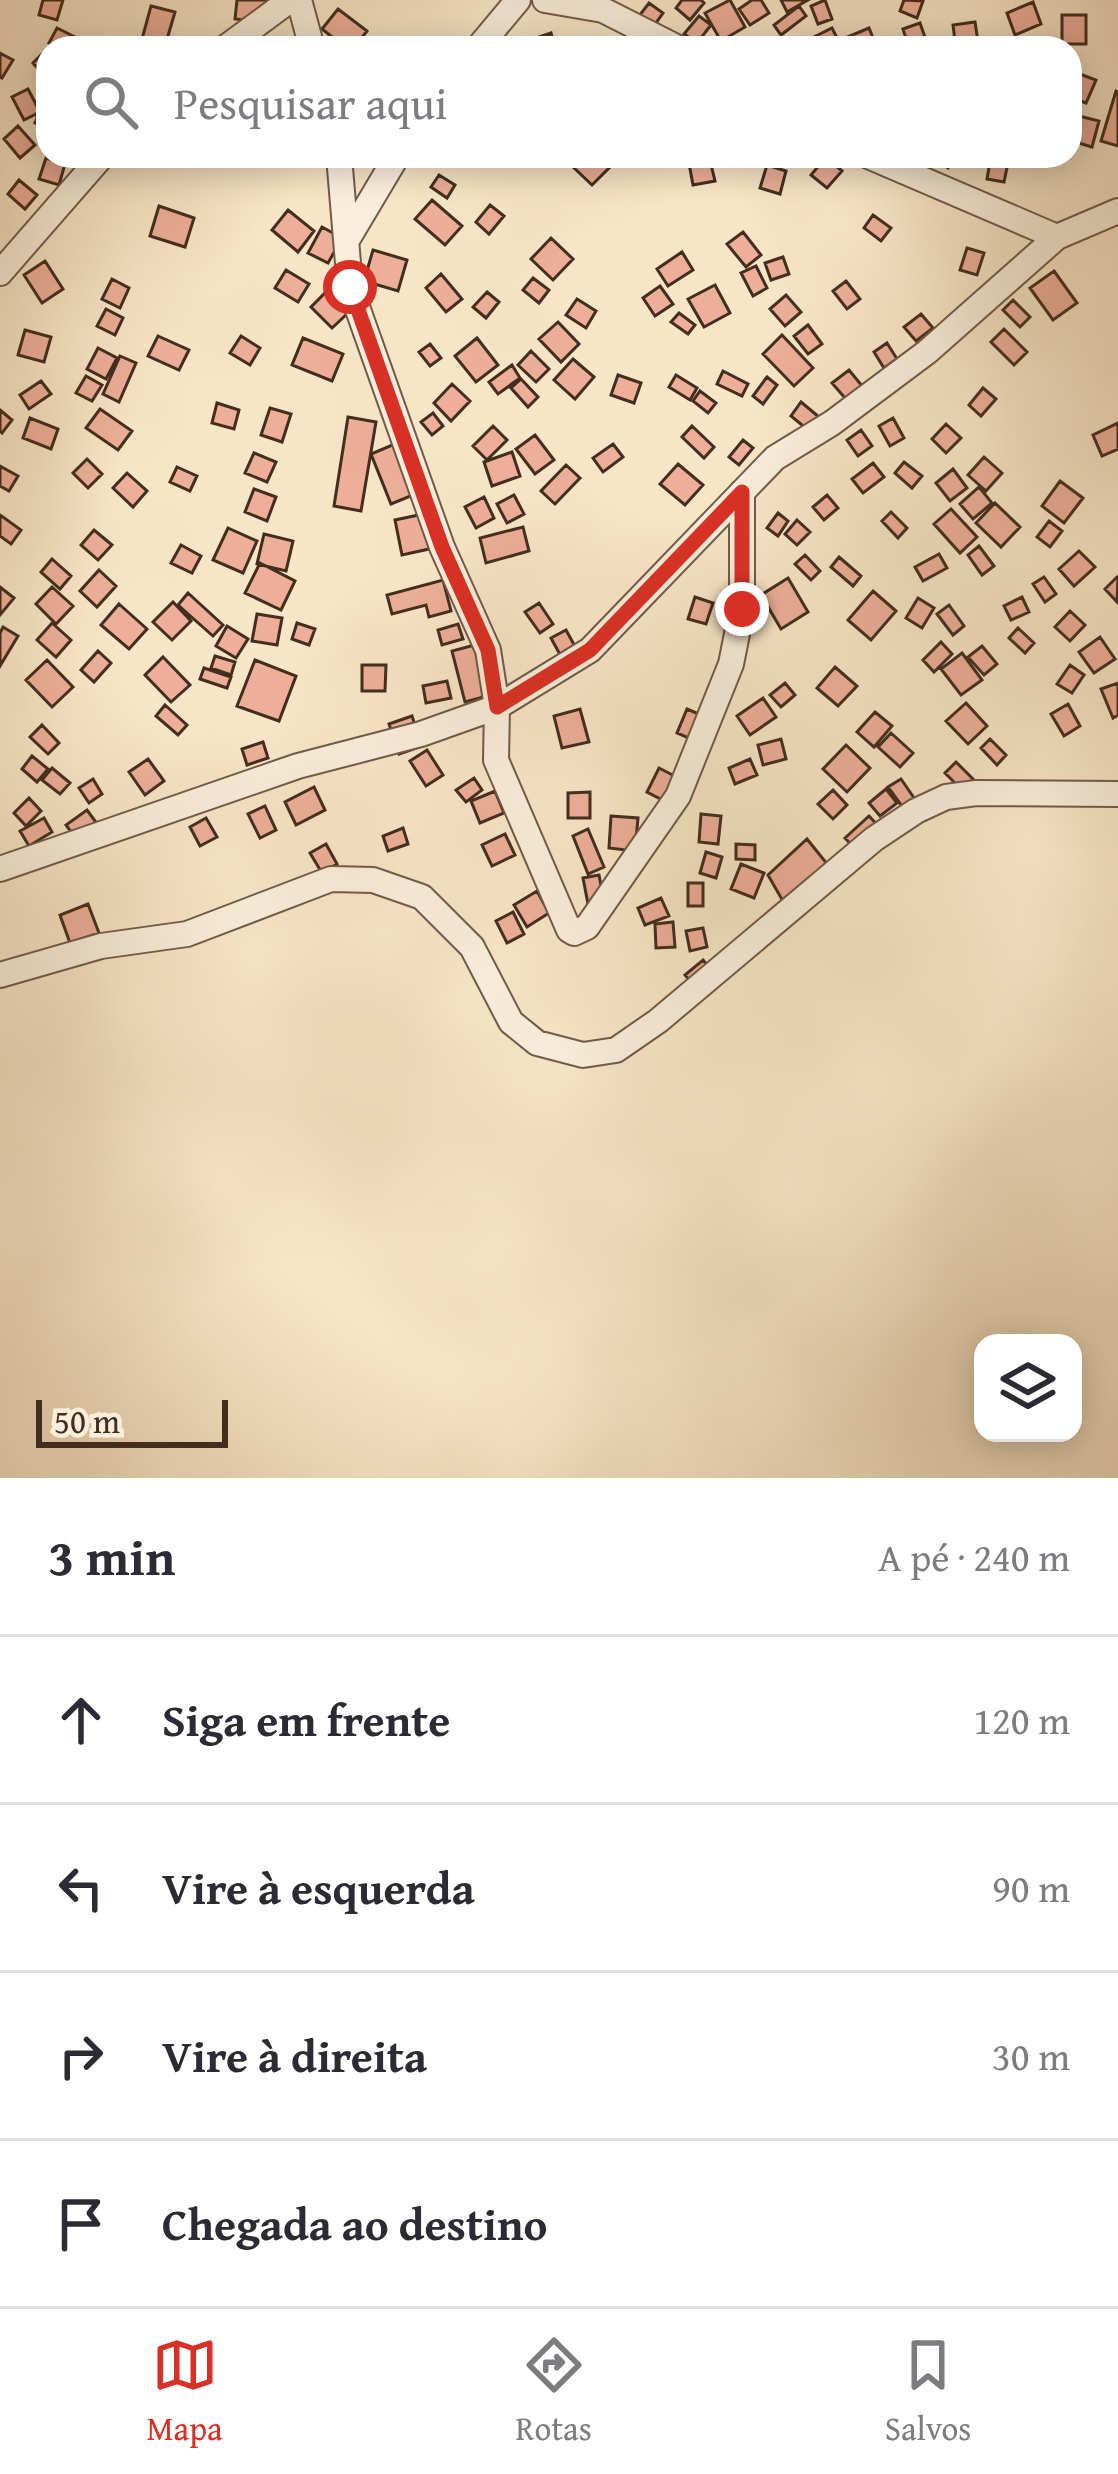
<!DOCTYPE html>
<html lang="pt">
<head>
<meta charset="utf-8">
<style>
	:root { --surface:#fff; --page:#f2f2f3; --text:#2b2b33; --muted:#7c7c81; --line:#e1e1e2; --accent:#d93025 }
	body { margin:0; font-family:"Gentium Book Plus",serif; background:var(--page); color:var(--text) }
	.controls { position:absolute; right:36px; bottom:36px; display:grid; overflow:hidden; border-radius:24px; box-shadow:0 6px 30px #0003 }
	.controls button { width:108px; height:108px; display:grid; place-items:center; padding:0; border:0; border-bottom:3px solid var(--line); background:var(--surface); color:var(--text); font:60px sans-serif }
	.scale { position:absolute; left:36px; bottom:30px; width:192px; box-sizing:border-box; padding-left:12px; border:6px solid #432d1d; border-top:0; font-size:33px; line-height:42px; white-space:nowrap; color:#432d1d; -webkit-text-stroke:9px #faeedb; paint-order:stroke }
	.stop { position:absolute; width:36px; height:36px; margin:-27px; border:9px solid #d93025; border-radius:50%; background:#fff }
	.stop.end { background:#d93025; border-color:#fff; box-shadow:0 3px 12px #0008 }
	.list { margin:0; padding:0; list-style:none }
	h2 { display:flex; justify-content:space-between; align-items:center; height:156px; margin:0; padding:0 48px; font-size:51px }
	h2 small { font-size:39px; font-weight:400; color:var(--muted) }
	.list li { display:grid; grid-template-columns:78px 1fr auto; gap:36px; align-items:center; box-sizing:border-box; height:168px; padding:0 48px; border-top:3px solid var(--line) }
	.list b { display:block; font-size:45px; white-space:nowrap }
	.list em { font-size:39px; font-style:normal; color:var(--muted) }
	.icon { flex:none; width:66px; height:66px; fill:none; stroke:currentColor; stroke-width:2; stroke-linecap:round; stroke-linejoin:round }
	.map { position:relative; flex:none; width:1118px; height:1478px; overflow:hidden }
	.search { position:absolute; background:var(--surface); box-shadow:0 6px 30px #0003; left:36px; right:36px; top:36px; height:132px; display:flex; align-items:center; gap:30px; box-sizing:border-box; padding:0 42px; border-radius:36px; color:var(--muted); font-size:45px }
	.sheet { height:828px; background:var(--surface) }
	nav { display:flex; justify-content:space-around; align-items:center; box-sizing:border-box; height:168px; border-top:3px solid var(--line); background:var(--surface); font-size:33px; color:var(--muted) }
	nav a { display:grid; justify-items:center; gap:6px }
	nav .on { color:var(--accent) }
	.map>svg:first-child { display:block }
	.building { fill:#edaf99; stroke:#432d1d; stroke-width:3 }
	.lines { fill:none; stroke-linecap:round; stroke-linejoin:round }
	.minor-casing { stroke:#705b48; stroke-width:28 }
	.minor { stroke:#faeedb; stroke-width:24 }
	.route { stroke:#d93025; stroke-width:15 }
</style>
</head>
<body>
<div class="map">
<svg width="1118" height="1478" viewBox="0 0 1118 1478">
	<rect width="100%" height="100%" fill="#f8e5c7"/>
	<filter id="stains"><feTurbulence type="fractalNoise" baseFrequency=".00167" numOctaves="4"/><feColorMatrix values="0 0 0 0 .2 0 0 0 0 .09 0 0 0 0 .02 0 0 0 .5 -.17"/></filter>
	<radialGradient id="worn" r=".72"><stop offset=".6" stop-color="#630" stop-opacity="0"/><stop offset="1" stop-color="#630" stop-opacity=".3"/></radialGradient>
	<path class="building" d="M43,0H63L57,20L39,15Z
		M237,0H267L264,22L235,19Z
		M682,0H701L704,3L690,20L676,8Z
		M730,0L745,27L721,41L705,13Z
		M752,0H761L769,13L750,25L739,9Z
		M781,0H808L787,12Z
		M781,0H808L787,12Z
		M825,0L832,19L818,24L811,6Z
		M825,0L832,19L818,24L811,6Z
		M904,0L923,1L917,18L900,11Z
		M1033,2L1041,24L1015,35L1007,13Z
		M1033,2L1041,24L1015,35L1007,13Z
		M649,3L663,13L653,27L639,16Z
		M151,6L175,12L165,46L142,39Z
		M799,6L806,16L781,35L774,25Z
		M799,6L806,16L781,35L774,25Z
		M338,9L367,31L354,48H346L322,29Z
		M1062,15H1086V44H1062Z
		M699,16L711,25L697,43L684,34Z
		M975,22L979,48H956L953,25Z
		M920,23L927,43L909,48L903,29Z
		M57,28L87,43L85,48H59L49,43Z
		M832,28L842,48H804L802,43Z
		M832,28L842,48H804L802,43Z
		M869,28L877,48H850L845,38Z
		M551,33L555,48H532L530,40Z
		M551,33L555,48H532L530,40Z
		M586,38L590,48H570L569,43Z
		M0,53L13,60L2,78L0,77Z
		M43,53L48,59V80L33,63Z
		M43,53L48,59V80L33,63Z
		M1077,73L1096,80L1086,103L1070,97Z
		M28,89L40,112L24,120L12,97Z
		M1116,91L1118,92V146L1101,141Z
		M41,107L48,110V129L35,123Z
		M1079,116L1099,121L1092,147L1072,141Z
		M18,126L35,145L20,158L4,139Z
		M579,156H606L614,163L592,185L570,164Z
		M709,156L715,181L693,185L688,158Z
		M709,156L715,181L693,185L688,158Z
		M932,156H955L956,157L948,168Z
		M991,156L1009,158L1004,182L987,179Z
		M991,156L1009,158L1004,182L987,179Z
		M826,157L842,171L827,188L811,175Z
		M46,158L65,164L59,185L39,179Z
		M767,165L786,171L780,194L760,188Z
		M439,175L455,185L447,198L431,187Z
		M439,175L455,185L447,198L431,187Z
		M19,180L37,195L25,209L8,194Z
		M432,200L462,226L445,245L415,219Z
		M432,200L462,226L445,245L415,219Z
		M490,205L504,216L489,234L476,222Z
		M159,206L194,218L185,247L150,236Z
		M288,210L314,231L298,252L272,230Z
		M288,210L314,231L298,252L272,230Z
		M873,215L891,228L881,241L864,228Z
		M322,227L342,238L328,263L308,253Z
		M743,232L761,255L746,267L727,244Z
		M743,232L761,255L746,267L727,244Z
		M551,238L573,259L553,280L531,259Z
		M967,248L984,253L977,275L960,270Z
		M373,250L407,260L398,291L364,281Z
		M373,250L407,260L398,291L364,281Z
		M682,252L693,270L668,286L657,269Z
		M783,257L789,274L771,280L765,263Z
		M45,261L63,289L42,303L24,275Z
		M756,266L767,288L753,296L741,273Z
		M286,270L309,284L298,302L275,288Z
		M1054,271L1077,303L1053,320L1030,288Z
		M441,274L462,299L446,312L426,288Z
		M533,278L549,290L539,303L523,290Z
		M112,279L129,288L120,308L102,299Z
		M846,281L860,299L847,309L833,291Z
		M715,285L730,313L704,327L688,299Z
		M715,285L730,313L704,327L688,299Z
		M660,286L673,304L655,316L643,298Z
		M326,292L347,314L332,328L311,307Z
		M487,292L499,302L486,318L473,307Z
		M786,295L801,312L785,326L770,309Z
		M577,299L596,311L586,328L566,315Z
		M1013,300L1030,317L1020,327L1003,310Z
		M106,309L123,318L115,335L97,326Z
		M106,309L123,318L115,335L97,326Z
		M679,313L695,325L688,334L671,322Z
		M679,313L695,325L688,334L671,322Z
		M921,314L933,328L916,341L904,327Z
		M558,322L579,344L561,362L539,339Z
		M808,325L822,344L808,354L794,336Z
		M808,325L822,344L808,354L794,336Z
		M1004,329L1027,352L1014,365L991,342Z
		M25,330L51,337L44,362L18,355Z
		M25,330L51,337L44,362L18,355Z
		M782,335L813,368L794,386L763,354Z
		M782,335L813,368L794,386L763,354Z
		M158,336L189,350L179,370L148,356Z
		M241,336L260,348L250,365L230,353Z
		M303,338L343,354L332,381L292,365Z
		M303,338L343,354L332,381L292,365Z
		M477,338L498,365L476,382L455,356Z
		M887,343L897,359L884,368L874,352Z
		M430,344L441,358L430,366L419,352Z
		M98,348L117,358L106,379L87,369Z
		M531,351L549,369L536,382L518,365Z
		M120,356L136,363L119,402L103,394Z
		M573,359L594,377L575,399L554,380Z
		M512,365L520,378L498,394L489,382Z
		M849,370L867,392L851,405L832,383Z
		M723,371L748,384L742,396L717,384Z
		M618,375L641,383L634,403L611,395Z
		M676,375L697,388L690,400L669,387Z
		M86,376L102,385L92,401L76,393Z
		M767,377L777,385L763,404L753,396Z
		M521,379L538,397L528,407L511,388Z
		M41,381L51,394L29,409L20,395Z
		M452,384L470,401L451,421L434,403Z
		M983,388L996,399L981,416L969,405Z
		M700,391L716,403L708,413L693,401Z
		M801,402L825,422L814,435L791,416Z
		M217,403L239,410L234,429L212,423Z
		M270,408L291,414L282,442L261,435Z
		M270,408L291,414L282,442L261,435Z
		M100,409L132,431L118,450L86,428Z
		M0,410L12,420L2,433L0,431Z
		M433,413L443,426L432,435L421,422Z
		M348,417L376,422L361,511L334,506Z
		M30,418L58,429L51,449L23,438Z
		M893,418L904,438L890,446L879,426Z
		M893,418L904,438L890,446L879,426Z
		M1118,423V449L1102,456L1093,435Z
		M1118,423V449L1102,456L1093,435Z
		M946,424L961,438L946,453L932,439Z
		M493,426L507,440L487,460L473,446Z
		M692,426L714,447L704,458L682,437Z
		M861,430L872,446L858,456L847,440Z
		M535,435L554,460L535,474L516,449Z
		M743,440L753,448L739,465L729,457Z
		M397,443L418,493L391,504L371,454Z
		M613,444L623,457L603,472L593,458Z
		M512,452L520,476L492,486L484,462Z
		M254,453L276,462L267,482L245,473Z
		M984,457L1002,473L986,491L968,475Z
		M87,459L102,474L88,488L73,473Z
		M904,462L922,476L912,488L895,473Z
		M873,463L884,477L863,493L852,479Z
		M873,463L884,477L863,493L852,479Z
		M678,464L703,485L685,505L660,484Z
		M566,465L580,478L555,504L541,491Z
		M0,466L18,476L9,491L0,486Z
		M177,467L197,476L190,491L170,482Z
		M953,469L967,488L950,501L936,483Z
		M127,473L147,491L133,507L113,488Z
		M1060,481L1083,498L1064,523L1042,506Z
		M979,487L992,503L973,519L960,504Z
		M254,489L276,497L267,521L245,512Z
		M514,495L524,514L507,523L497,504Z
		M827,495L838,508L824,520L813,507Z
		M484,497L494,518L476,528L465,507Z
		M995,503L1020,527L1001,547L976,523Z
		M995,503L1020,527L1001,547L976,523Z
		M951,509L977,537L960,553L934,524Z
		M891,512L907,528L898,538L882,521Z
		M778,513L788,521L778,536L767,528Z
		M423,514L429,549L402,555L395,520Z
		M0,515L21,530L11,544L0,536Z
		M0,515L21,530L11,544L0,536Z
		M797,520L810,532L797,545L785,534Z
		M1049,521L1062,531L1050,547L1037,537Z
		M523,527L529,551L486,563L480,538Z
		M228,528L257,541L243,573L213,560Z
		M94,530L112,545L98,560L81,545Z
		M264,534L293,541L286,571L257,564Z
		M181,545L201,556L192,573L171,563Z
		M979,546L994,566L982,575L968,555Z
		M979,546L994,566L982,575L968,555Z
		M1079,551L1095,567L1074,586L1059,569Z
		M1079,551L1095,567L1074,586L1059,569Z
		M939,554L947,568L923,581L915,567Z
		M805,555L820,571L811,580L795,564Z
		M839,557L861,576L853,586L831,567Z
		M52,559L71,576L60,589L41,572Z
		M260,563L295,581L281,610L245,593Z
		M260,563L295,581L281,610L245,593Z
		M99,570L116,586L97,607L80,591Z
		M1044,577L1056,594L1045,602L1033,584Z
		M1117,577L1118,578L1117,602L1105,589Z
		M788,578L808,612L781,629L761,595Z
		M443,580L451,611L429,617L426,605L392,614L387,595Z
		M0,587L14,598L0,615Z
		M0,587L14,598L0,615Z
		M52,587L73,606L56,624L36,604Z
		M873,591L896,611L871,640L848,620Z
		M188,593L223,625L213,636L178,605Z
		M695,597L713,603L706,624L688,619Z
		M1022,597L1029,612L1011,620L1004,606Z
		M918,598L934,608L922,628L906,618Z
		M173,602L191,621L172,640L153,622Z
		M173,602L191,621L172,640L153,622Z
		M539,603L553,624L540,633L525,612Z
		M539,603L553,624L540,633L525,612Z
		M119,604L147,629L129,649L101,625Z
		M949,605L964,626L953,635L937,614Z
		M1070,611L1085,625L1070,641L1055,627Z
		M257,614L282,618L277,645L252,641Z
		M52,623L71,640L56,657L37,640Z
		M52,623L71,640L56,657L37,640Z
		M297,623L315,629L309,645L292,639Z
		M458,624L463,639L442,645L438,630Z
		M227,626L248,639L236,658L216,646Z
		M227,626L248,639L236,658L216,646Z
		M3,627L18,636L0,666V633Z
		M3,627L18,636L0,666V633Z
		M1018,628L1034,643L1025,653L1009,638Z
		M1018,628L1034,643L1025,653L1009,638Z
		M566,630L578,652L563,660L551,638Z
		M566,630L578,652L563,660L551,638Z
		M1100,637L1115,659L1094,673L1079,652Z
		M941,642L952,654L934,672L923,660Z
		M941,642L952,654L934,672L923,660Z
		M478,644L491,695L465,702L452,651Z
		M982,646L997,664L984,675L968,657Z
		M98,651L111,663L94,682L81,670Z
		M98,651L111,663L94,682L81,670Z
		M962,653L982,680L961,695L941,669Z
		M962,653L982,680L961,695L941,669Z
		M215,656L235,662L231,675L211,668Z
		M163,657L190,685L171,702L145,675Z
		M47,660L73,687L52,707L26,680Z
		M255,660L296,676L279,721L237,706Z
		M362,665H386L385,691H362Z
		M1070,665L1084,675L1072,693L1057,684Z
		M1070,665L1084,675L1072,693L1057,684Z
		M835,667L857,686L838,706L817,688Z
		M204,668L231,677L227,688L200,679Z
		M447,681L451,698L426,703L423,686Z
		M785,683L795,695L781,707L770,695Z
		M785,683L795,695L781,707L770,695Z
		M1118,683V715L1113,718L1101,689Z
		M763,698L776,717L750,735L737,716Z
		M763,698L776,717L750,735L737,716Z
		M966,703L987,726L968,744L946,721Z
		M1068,704L1080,726L1064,736L1051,714Z
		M165,705L187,725L178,735L156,716Z
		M580,709L589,742L562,748L554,716Z
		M687,709L708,718L698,742L677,733Z
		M875,712L892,726L874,747L857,732Z
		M412,716L422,746L399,754L389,724Z
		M42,725L59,743L48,754L30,737Z
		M42,725L59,743L48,754L30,737Z
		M891,733L913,753L900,767L878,747Z
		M781,739L786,759L763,765L758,745Z
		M990,739L1006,755L997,765L981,748Z
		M990,739L1006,755L997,765L981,748Z
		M263,742L268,758L247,765L242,749Z
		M846,745L870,768L847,792L823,769Z
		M427,750L443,775L426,786L410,761Z
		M427,750L443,775L426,786L410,761Z
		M32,756L48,769L37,782L22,769Z
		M148,759L164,781L145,795L129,772Z
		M750,759L757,775L735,784L729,768Z
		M956,762L973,779L962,790L945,773Z
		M52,768L70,783L60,794L42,780Z
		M659,768L690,784L678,808L647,792Z
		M659,768L690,784L678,808L647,792Z
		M474,778L482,790L466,802L456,790Z
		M93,779L102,794L89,803L79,788Z
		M93,779L102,794L89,803L79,788Z
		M901,779L921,808L909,816L888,787Z
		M314,787L325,810L296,825L285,802Z
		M886,789L897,803L880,816L869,803Z
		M886,789L897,803L880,816L869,803Z
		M833,790L847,805L833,819L818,804Z
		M833,790L847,805L833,819L818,804Z
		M495,791L504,813L480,823L471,801Z
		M590,792V818H568V793Z
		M29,798L41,811L26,826L14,813Z
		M265,806L276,830L260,838L248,814Z
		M265,806L276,830L260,838L248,814Z
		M87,810L103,832L82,847L66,825Z
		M701,814L721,816L718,844L699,842Z
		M611,816L638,818L635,851L609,848Z
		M869,816L885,833L861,855L845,838Z
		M44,818L52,832L29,846L20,831Z
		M44,818L52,832L29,846L20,831Z
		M206,818L217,837L200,846L190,827Z
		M403,828L408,844L388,851L383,836Z
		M588,829L604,867L588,874L573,836Z
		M505,834L515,855L492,866L482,845Z
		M807,839L828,865L784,903L768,875Z
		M326,844L337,864L322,873L310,853Z
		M736,844L755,845V860L736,859Z
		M706,852L722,857L716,878L700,873Z
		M741,864L764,873L754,898L731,889Z
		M599,875L604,901L588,904L583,878Z
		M599,875L604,901L588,904L583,878Z
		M688,883H703V906H688Z
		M537,891L549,913L527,927L514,905Z
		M661,898L669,916L645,925L638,908Z
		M88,904L99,933L70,943L60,915Z
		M513,912L524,934L507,943L496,921Z
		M673,922L675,947L656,948L655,924Z
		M673,922L675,947L656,948L655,924Z
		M703,928L707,947L690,951L686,931Z
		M703,960L714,973L696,988L685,975Z"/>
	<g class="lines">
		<defs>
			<path id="minor" d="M299,0L312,48
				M545,0L603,10L678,48
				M225,48L290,0
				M478,48L518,0
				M339,156L350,287L442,547L488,650L497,707L496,760L569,930L574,933L587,927L678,796L731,664L742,609V492
				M868,156L1057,237L1118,211
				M347,240L397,156
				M0,273L102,156
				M0,869L298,766L421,734L497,707L590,650L775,458L832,423L927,352L1057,237
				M0,975L101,946L187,934L331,879L373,880L422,897L472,947L511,1022L537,1043L583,1055L616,1050L658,1021L874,839L916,811L946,797L976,793L1118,794"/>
		</defs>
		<use href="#minor" class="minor-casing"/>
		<use href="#minor" class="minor"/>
	</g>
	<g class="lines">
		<path class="route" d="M350,287L442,547L488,650L497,707L590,650L742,492V609"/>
	</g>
	<rect width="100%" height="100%" filter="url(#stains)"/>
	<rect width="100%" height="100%" fill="url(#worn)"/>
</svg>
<div class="controls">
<button><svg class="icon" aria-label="layers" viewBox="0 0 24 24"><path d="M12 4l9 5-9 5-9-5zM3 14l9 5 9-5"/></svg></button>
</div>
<div class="scale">50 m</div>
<div class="stop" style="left:350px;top:287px"></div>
<div class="stop end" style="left:742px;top:609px"></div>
<div class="search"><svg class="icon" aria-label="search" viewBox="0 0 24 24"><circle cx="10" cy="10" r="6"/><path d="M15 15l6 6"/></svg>Pesquisar aqui</div>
</div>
<section class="sheet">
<h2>3 min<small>A pé · 240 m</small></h2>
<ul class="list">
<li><svg class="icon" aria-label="ahead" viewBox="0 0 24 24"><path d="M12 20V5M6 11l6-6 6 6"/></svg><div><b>Siga em frente</b></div><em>120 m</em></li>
<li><svg class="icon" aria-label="left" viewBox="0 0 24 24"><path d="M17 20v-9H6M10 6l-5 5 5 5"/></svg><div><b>Vire à esquerda</b></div><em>90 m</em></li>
<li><svg class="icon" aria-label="right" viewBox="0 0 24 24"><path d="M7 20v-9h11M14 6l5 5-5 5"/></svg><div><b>Vire à direita</b></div><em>30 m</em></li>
<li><svg class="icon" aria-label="arrive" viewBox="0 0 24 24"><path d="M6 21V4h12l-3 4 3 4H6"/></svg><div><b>Chegada ao destino</b></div></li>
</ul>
</section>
<nav>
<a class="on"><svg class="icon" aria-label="map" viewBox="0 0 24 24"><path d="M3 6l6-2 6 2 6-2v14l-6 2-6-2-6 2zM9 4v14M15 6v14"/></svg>Mapa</a>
<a><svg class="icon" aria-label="directions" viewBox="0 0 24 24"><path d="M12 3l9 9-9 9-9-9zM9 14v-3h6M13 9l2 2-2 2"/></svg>Rotas</a>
<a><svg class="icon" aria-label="saved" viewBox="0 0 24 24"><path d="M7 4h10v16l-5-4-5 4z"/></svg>Salvos</a>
</nav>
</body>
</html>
